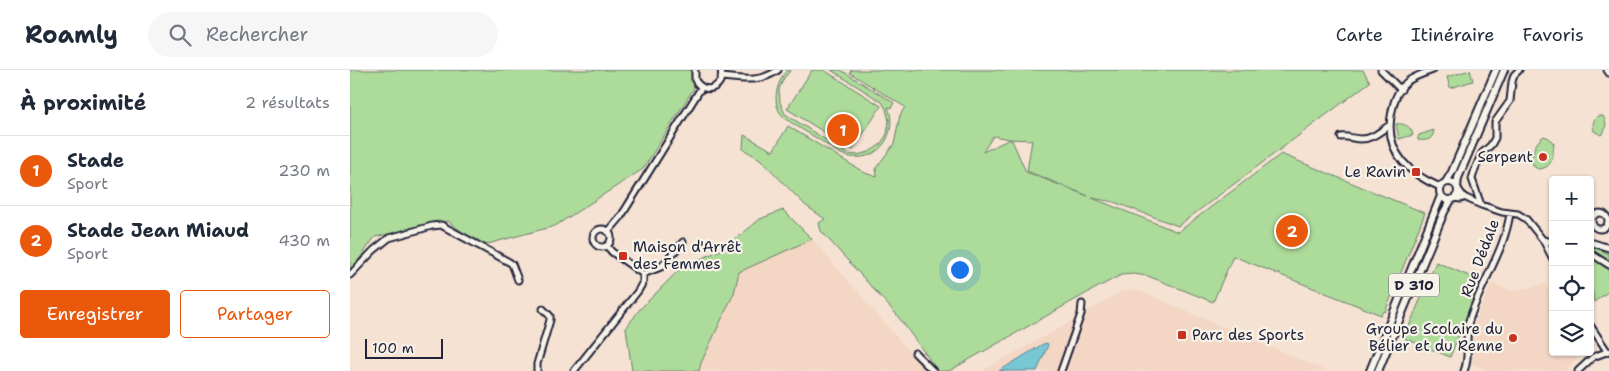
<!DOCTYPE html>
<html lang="fr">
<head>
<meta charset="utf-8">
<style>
	:root { --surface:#fff; --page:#f6f6f7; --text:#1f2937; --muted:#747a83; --line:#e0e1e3; --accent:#ea580c }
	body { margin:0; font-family:"Shantell Sans",sans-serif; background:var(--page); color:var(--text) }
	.controls { position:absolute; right:15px; bottom:15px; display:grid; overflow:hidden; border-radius:5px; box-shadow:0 1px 4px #0004 }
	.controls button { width:45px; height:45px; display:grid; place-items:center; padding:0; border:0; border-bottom:1px solid var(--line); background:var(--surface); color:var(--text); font:25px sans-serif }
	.scale { position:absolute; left:15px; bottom:12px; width:78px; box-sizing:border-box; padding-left:5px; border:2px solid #22223b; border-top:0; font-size:14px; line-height:18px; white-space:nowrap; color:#22223b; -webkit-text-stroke:4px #f7f3e8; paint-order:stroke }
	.you { position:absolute; left:609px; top:199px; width:18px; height:18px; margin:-12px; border:4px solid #fff; border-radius:50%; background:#1a73e8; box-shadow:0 0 0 8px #1a73e833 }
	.badge { display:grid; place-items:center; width:32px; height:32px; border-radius:50%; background:var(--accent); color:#fff; font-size:16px; font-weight:700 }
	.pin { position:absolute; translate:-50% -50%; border:2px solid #fff; box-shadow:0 1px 5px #0006 }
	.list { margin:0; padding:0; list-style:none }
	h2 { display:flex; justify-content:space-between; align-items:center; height:65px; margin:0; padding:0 20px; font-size:21px }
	h2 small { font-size:16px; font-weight:400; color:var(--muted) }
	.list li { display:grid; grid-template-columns:32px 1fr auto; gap:15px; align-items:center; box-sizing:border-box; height:70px; padding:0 20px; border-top:1px solid var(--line) }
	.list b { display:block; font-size:19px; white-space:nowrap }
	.list p { margin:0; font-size:16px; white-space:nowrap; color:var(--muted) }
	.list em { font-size:16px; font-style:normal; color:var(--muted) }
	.actions { display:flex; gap:10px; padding:15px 20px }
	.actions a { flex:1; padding:11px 0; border:1px solid var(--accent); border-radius:5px; text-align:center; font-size:18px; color:var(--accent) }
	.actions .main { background:var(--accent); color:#fff }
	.icon { flex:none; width:28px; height:28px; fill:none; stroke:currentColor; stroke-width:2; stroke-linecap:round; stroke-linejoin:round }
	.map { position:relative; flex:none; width:1259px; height:301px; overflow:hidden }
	header { display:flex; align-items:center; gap:30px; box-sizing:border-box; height:70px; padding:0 25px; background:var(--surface); border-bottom:1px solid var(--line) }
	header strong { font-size:24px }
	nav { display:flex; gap:28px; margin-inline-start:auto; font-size:18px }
	.search { width:350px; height:45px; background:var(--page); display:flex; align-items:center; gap:12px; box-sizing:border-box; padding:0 18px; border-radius:28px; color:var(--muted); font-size:19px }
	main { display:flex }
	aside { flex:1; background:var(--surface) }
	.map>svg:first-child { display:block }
	.built { fill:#f3d6c4 }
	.green { fill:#addb9a; stroke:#687e6a; fill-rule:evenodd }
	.water { fill:#78c7d5; stroke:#568597 }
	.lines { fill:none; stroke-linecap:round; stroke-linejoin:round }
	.minor-casing { stroke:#22223b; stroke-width:9 }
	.major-casing { stroke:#22223b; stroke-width:10 }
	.minor { stroke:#f7f3e8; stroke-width:5 }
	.major { stroke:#f7f3e8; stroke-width:6 }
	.poi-dot { fill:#c8321e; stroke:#f7f3e8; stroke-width:2 }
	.labels { text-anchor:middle; stroke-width:4.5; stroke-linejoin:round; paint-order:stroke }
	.shield { fill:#f7f3e8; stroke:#62616f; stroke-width:1 }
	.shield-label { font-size:14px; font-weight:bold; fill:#22223b }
	.poi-label { font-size:15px; fill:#22223b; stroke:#f7f3e8; text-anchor:end }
	.street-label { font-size:15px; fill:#22223b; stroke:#f7f3e8 }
</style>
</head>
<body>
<header>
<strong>Roamly</strong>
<div class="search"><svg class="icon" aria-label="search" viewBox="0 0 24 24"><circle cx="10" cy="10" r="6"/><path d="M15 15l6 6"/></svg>Rechercher</div>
<nav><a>Carte</a><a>Itinéraire</a><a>Favoris</a></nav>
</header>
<main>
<aside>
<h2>À proximité<small>2 résultats</small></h2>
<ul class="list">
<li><span class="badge">1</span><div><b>Stade</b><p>Sport</p></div><em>230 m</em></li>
<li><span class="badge">2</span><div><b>Stade Jean Miaud</b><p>Sport</p></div><em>430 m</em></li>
</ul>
<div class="actions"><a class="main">Enregistrer</a><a>Partager</a></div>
</aside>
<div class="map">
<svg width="1259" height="301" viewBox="0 0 1259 301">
	<rect width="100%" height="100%" fill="#f5e2d3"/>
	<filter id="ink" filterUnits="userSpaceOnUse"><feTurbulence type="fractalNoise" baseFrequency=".02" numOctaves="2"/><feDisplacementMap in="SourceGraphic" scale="10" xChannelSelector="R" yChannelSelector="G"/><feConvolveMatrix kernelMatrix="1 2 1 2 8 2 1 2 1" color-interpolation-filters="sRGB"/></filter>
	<g filter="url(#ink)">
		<path class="built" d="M455,168L462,169L576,301H349L351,293L384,223L389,202Z
			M1142,213L1162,221L1196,214L1203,231V282H1232L1215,301H1139L1123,294L1124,254Z
			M784,219L976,301H632L722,251L770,222Z"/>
		<path class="green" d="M0,0H343L341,3L344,18L293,99L205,156L130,176L98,151L25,167L0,202Z
			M441,0L434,8L429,19L430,32L435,44L498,84L507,85L519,82L530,75L537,64L539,51L536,39L532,32L481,0H491L544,33L541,38L538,37C548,62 531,91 501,87C490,86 478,75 468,69C457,62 445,56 435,48C420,36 426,13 437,0Z
			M462,0H474L531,36L503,80L437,39Z
			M501,0H1013L1020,12L828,156L764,132L742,128L828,162L931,84L1075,143L1035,242L1033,241L1031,245L883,186L863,232L798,206L783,204L771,205L737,223L599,301H588L547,245L471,161L469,153L475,149L455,135L410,89L393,79L394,65L423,81L438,56L515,103L527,107L526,98L544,74L550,45L555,37L500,3ZM643,66L660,69L682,70L677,101L738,126L676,102L662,70H658L633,82Z
			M1120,0L1123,11L1100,18L1097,7Z
			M1248,46H1253C1257,53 1257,60 1251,65L1244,61C1242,55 1243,50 1248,46Z
			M1046,54C1054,53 1061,56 1063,65L1049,69Z
			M1084,60C1083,70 1077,71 1068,70V68L1069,65Z
			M1194,66L1199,68L1204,74C1202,86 1204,98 1188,99L1183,96C1181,84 1184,73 1194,66Z
			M433,140L462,169L389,202L384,223L351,293L349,301H282L276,258L290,239L331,198L375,178L410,149Z
			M1244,177L1259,184V221L1244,232L1243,223H1240V180Z
			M1086,192L1131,211L1100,287L1054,268Z"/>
		<path class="water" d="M697,273L698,275L687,301H649L693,274Z"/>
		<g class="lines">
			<defs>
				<path id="minor" d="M345,0V10C354,26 375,18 371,0
					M1031,0L1051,20
					M1083,0C1075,3 1065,6 1058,11C1049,18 1044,30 1042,41C1033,80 1057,103 1090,117
					M1257,0L1259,3
					M372,7C392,9 410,13 428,0
					M991,67C998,66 1003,69 1011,69C1023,69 1030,61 1040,55
					M1108,119L1114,127L1131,135L1152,142L1168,144L1176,149L1193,170L1203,189
					M1104,128L1111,129L1114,127
					M1131,135L1122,109L1125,99L1132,83L1141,75L1145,68V52L1160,31L1162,12L1164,5L1169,0
					M1242 151a8 8 0 1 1 16 0a8 8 0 1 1-16 0Z
					M243 168a9 9 0 1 1 18 0a9 9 0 1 1-18 0Z
					M258,162L270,148L351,18
					M1193,170L1203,172
					M1240,172L1259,178
					M257,176L262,182L293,204
					M1240,183L1259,195
					M293,204L311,197L333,172
					M0,205L24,180L39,168L82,156L91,155L159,192L162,194L168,210
					M1240,255L1257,281
					M565,283L583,301
					M187,301V294L200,250V246L193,239
					M224,301L288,221L293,212V204
					M711,301L731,244L732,234
					M1114,301C1121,285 1114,267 1119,251C1130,214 1155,181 1160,143
					M1228,301L1243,287L1259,281"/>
				<path id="major" d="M1090 121a9 9 0 1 1 18 0a9 9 0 1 1-18 0Z
					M1096,112L1102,102L1146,0
					M1107,117L1108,108L1154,0
					M1020,301L1091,126
					M1028,301L1094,142L1101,130"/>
			</defs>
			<use href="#minor" class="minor-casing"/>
			<use href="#major" class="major-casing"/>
			<use href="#minor" class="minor"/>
			<use href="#major" class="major"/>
		</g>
	</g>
	<g class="poi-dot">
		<circle cx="1193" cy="87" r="5"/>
		<rect x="1061" y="97" width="10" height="10" rx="2.5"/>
		<rect x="268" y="181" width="10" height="10" rx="2.5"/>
		<rect x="827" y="260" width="10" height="10" rx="2.5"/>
		<circle cx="1163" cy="268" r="5"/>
	</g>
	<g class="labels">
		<rect class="shield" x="1039" y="203.5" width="50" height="23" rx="4"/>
		<g class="shield-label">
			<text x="1064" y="220">D 310</text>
		</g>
		<g class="poi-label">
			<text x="1183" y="92">Serpent</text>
			<text x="1056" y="107">Le Ravin</text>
			<text x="283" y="182" text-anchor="start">Maison d'Arrêt<tspan x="283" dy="17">des Femmes</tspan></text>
			<text x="1153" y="264">Groupe Scolaire du<tspan x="1153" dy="17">Bélier et du Renne</tspan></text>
			<text x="842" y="270" text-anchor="start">Parc des Sports</text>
		</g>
		<g class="street-label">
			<text transform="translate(1130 188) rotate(-69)" y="5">Rue Dédale</text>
		</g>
	</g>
</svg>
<div class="controls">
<button>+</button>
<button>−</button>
<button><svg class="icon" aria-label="locate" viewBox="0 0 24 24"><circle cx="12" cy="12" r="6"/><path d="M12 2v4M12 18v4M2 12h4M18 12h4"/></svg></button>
<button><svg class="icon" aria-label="layers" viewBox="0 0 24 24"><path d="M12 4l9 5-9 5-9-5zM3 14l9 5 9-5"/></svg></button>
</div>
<div class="scale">100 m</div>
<div class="you"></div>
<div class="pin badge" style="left:493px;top:60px">1</div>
<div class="pin badge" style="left:942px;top:161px">2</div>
</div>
</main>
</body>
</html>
